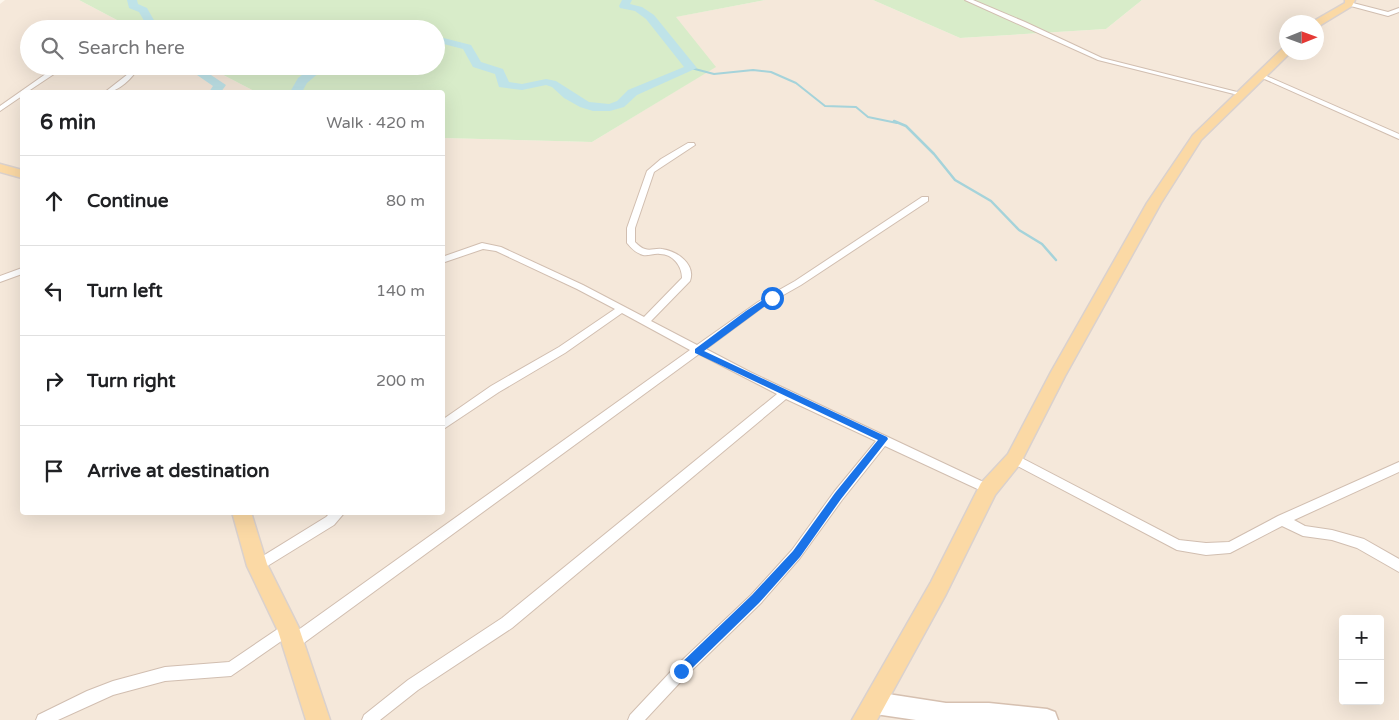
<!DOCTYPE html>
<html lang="en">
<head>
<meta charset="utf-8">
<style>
	:root { --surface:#fff; --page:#f2f2f2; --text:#202124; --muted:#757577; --line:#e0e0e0 }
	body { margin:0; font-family:"Varela Round",sans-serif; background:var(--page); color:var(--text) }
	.controls { position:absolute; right:15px; bottom:15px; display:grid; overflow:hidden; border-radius:5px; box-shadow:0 5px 20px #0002 }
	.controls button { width:45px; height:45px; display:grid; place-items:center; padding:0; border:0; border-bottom:1px solid var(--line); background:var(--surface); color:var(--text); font:25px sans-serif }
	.compass { position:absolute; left:1279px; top:15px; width:45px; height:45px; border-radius:50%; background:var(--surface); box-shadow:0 5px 20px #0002; rotate:89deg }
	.stop { position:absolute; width:15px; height:15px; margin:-11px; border:4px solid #1a73e8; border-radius:50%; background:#fff }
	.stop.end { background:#1a73e8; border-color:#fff; box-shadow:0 1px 5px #0008 }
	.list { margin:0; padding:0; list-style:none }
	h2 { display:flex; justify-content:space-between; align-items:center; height:65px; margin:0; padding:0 20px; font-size:21px }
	h2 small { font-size:16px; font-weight:400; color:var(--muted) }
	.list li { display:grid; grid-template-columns:32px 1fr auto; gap:15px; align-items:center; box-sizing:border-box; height:90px; padding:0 20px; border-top:1px solid var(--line) }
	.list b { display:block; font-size:19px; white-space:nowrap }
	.list em { font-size:16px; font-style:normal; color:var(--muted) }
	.icon { flex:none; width:28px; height:28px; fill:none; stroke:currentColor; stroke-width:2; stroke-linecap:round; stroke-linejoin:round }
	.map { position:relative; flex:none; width:1399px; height:720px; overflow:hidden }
	.search { position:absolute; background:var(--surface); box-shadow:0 5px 20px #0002; left:20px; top:20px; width:425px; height:55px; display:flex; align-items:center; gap:12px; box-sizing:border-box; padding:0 18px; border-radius:28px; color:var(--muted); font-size:19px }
	.panel { position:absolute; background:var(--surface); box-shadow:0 5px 20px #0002; left:20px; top:90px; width:425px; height:425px; border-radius:5px }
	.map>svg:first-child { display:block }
	.residential { fill:#f5e8da; fill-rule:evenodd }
	.green { fill:#d8ecc9 }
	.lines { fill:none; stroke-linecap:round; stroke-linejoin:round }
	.stream-far1 { stroke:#a5d3da; stroke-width:2 }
	.stream { stroke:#a5d3da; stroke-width:2.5 }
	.river { fill:#bfe3e8; fill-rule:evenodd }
	.minor-casing { stroke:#d1beb0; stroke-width:2 }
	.secondary-casing { stroke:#d6c0b0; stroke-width:3 }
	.primary-casing { stroke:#dad1cd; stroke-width:3 }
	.minor { fill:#fff; fill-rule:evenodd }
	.secondary { fill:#fff; fill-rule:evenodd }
	.primary { fill:#fbd9a5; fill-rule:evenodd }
	.route { fill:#1a73e8 }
</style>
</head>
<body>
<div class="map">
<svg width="1399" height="720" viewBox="0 0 1399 720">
	<rect width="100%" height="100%" fill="#fdf6ec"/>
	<path class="residential" d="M5,0H79L134,29H29V66H206L256,92H22V512H442L443,138L592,142L715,67L675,17L765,0H873L960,38L1106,29L1142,0H1399V720H0V4ZM1286,22H1316V52H1286ZM1343,619H1380V701H1343Z"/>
	<path class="green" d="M79,0H765L676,17L716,67L592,142L443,138L442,92H256L206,66H436V29H134Z
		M873,0H1142L1106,29L960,38Z"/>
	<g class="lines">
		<path class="stream-far1" d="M691,68L714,74L753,70L771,72L796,83L825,106L856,107L868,117L897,123"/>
		<path class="stream" d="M894,121L906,126L934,154L955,180L991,201L1019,230L1042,244L1056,260"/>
		<path class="river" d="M127,0H137L138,4L147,8L155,22L175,29H157L147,26L139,12L129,8Z
			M622,0H632L630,4L642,7L654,15L697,68L637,95L624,107L610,111H593L580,107L564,98L552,87L546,85L522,90L499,87L495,74L473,67L463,49L436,42V36L471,45L481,62L503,69L509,82L522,84L546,79L556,81L589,102L609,104L617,101L628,90L684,67L646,19L635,11L620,8L619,6Z
			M202,66H214L208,73L226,85L221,92H209L213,86L197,75L195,73Z
			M314,66H327L307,83L302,92H290L298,78Z
			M373,66H427C415,77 385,78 373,66Z"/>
		<defs>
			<path id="minor" d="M965,0H973L1025,22L1102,58L1245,94L1242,96L1098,60Z
				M1349,2L1388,12L1399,8V12L1388,16L1347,5V3Z
				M57,66H66L27,92H22V96L0,111V106Z
				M133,66H139C133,78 119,92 105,92L128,74Z
				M1260,75H1264L1399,134V139L1260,77Z
				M688,143H694L695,145L654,172L635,228V242C638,245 641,248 645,249C650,251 656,248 662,249C677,251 696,264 690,281L651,321L697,345L758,302L795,281L922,197H928V201L801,285L764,306L706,349L750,372L992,486L994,489L992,492L988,494L984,492L885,446L842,500L800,558L761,603L686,676L645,720H628L630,715L676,666L751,595L792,550L834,492L876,441L786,399L512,628L418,690L380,720H362L364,715L408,680L502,618L777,394L699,354L297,648L292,650L287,648L285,643L287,638L690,350L622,313L565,353L499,392L442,430V420L491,386L559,347L615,309L577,289L496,251L483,249L442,263V257L482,243L501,247L583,285L644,317L682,278C682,266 673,254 660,254C654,253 649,256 643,255C636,253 631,248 627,243V228L647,171L661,159Z
				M22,268V274L0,282V276Z
				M1014,454L1179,540L1206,543L1229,542L1278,516L1399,462V472L1294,520L1305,526L1332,530L1364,539L1399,559V572L1357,548L1332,540L1303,536L1282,526L1230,553L1206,555L1177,550L1010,462L1008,459L1010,456Z
				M331,512H345L334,525L261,570L257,572L253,570L251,566L253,562L326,517Z
				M288,622L293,623L295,628L293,633L231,676L165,681L113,695L58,720H36L38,715L87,691L113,681L165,667L229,662Z"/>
			<path id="secondary" d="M875,692L946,703H989L1047,709L1055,712L1058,720H916L875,714L867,711L864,703L867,695Z"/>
			<path id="primary" d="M1345,0H1355L1352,6L1319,26L1316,27V22H1312L1345,3Z
				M1286,48V52L1290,53L1201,140L1161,203L1065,376L1020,464L995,495L945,596L877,720H852L931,582L981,483L1008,454L1051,372L1147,203L1193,135L1282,49Z
				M0,164L22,170V178L0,172Z
				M232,512H251L267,564L299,628L330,720H306L278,631L247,566Z"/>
		</defs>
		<use href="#minor" class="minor-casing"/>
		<use href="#secondary" class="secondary-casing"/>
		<use href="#primary" class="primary-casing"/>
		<use href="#minor" class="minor"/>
		<use href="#secondary" class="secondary"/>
		<use href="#primary" class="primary"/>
	</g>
	<path class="route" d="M769,296L776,298L704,351L887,437L888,439L841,499L800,557L759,603L685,675L681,677L677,675L676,671L677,667L752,595L793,551L835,493L878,440L695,353V349L746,311Z"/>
</svg>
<div class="controls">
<button>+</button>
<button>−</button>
</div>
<svg class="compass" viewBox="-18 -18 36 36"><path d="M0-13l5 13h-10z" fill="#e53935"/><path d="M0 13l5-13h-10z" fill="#757577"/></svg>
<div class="stop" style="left:772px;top:298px"></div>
<div class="stop end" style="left:681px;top:671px"></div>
<div class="search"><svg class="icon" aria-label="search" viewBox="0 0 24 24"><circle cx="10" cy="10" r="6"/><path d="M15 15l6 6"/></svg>Search here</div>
<section class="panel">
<h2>6 min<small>Walk · 420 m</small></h2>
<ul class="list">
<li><svg class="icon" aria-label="ahead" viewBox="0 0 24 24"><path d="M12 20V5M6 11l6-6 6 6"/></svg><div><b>Continue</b></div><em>80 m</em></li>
<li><svg class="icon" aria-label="left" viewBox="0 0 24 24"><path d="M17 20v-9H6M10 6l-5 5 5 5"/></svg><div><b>Turn left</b></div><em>140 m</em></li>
<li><svg class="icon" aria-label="right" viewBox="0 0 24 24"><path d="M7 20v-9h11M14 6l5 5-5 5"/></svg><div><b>Turn right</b></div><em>200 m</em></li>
<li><svg class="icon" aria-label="arrive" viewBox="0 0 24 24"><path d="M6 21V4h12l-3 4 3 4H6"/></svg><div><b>Arrive at destination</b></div></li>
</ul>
</section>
</div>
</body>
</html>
